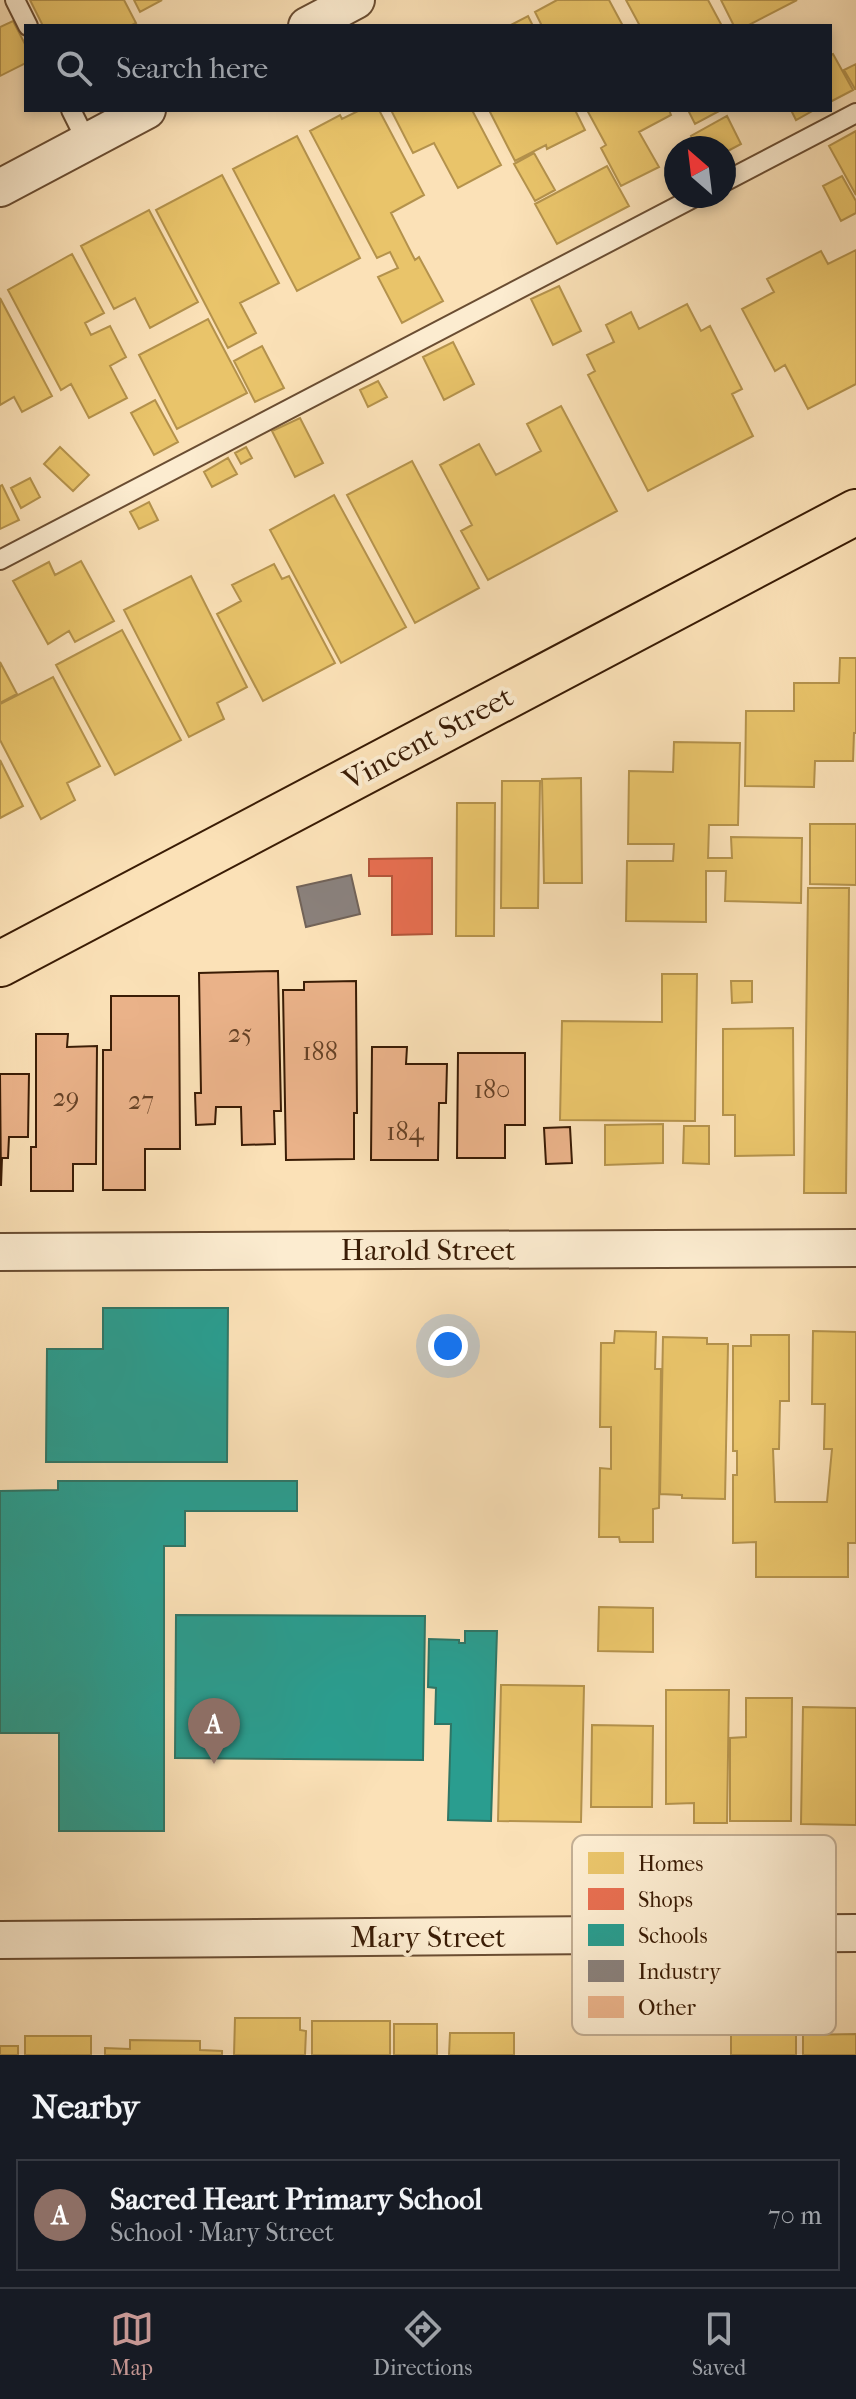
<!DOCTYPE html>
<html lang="en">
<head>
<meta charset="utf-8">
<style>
	:root { --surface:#171b24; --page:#242831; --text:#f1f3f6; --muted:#9ea1a6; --line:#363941; --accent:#c59692 }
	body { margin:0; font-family:"IM FELL French Canon",serif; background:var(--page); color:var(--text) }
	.compass { position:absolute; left:664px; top:136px; width:72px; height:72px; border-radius:50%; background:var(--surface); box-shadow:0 4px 12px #0003; rotate:332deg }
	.you { position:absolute; left:448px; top:1346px; width:28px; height:28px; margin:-20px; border:6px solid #fff; border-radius:50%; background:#1a73e8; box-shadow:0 0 0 12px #1a73e833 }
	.badge { display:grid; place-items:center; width:52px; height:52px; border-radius:50%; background:var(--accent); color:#fff; font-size:26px; font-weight:700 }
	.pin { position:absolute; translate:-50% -66px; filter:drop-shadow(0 2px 4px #0008) }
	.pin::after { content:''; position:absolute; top:42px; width:28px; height:24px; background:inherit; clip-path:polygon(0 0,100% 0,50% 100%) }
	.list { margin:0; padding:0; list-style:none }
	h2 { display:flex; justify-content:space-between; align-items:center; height:104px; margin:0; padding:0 32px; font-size:34px }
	h2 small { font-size:26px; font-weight:400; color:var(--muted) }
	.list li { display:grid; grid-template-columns:52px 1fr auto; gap:24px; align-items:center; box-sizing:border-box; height:112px; margin:0 16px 16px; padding:0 16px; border:2px solid var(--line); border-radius:0px }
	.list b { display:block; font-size:30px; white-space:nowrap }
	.list p { margin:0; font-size:26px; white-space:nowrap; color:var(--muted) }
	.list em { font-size:26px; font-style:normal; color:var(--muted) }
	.icon { flex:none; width:44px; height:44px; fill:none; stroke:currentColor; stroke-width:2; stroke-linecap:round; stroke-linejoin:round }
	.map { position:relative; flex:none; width:856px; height:2055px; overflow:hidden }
	.search { position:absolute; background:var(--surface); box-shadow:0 4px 12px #0003; left:24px; right:24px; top:24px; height:88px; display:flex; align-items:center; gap:20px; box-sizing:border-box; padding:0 28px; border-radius:0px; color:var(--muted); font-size:30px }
	.sheet { height:232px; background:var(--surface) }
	nav { display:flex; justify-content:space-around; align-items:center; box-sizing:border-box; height:112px; border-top:2px solid var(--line); background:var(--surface); font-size:22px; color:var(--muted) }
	nav a { display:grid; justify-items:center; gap:4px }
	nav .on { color:var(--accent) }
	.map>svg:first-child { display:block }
	.homes { fill:#e9c46a; stroke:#b4924c; stroke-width:2 }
	.shops { fill:#e76f51; stroke:#b3563a; stroke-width:2 }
	.schools { fill:#2a9d8f; stroke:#2f7666; stroke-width:2 }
	.industry { fill:#8a817c; stroke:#726358; stroke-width:2 }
	.building { fill:#eab289; stroke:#3a1c05; stroke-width:2 }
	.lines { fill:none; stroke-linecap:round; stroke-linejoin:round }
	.service-casing { stroke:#6a4d32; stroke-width:22 }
	.minor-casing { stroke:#6a4d32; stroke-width:40 }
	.primary-casing { stroke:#3a1c05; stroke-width:48 }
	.service { stroke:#fcecd0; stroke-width:18 }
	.minor { stroke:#fcecd0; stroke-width:36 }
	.primary { stroke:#fbe1b7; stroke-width:44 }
	.labels { text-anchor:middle; stroke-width:8; stroke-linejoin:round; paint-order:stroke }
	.number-label { font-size:26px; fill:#664226 }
	.street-label { font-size:30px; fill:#3a1c05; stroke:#fcecd0 }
	.key { fill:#fcecd0; stroke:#c2ae93; stroke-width:2 }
	.key-label { font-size:22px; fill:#3a1c05 }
</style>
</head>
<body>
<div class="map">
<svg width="856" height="2055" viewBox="0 0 856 2055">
	<rect width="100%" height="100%" fill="#fbe1b7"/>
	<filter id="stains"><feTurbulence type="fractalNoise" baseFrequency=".0025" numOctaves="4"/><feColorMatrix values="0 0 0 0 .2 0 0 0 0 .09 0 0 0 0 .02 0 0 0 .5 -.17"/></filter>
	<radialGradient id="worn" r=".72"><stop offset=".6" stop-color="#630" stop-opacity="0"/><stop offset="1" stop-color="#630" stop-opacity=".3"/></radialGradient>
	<path class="homes" d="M30,0H124L136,23L130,26H43Z
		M134,0H162L140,12Z
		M557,0H609L623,26H542L535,12Z
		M626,0H708L722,26H640Z
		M721,0H797L747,26H734Z
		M528,16L533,26H509Z
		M13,21L26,46V63L0,76V27Z
		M833,54L853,90L830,102V55Z
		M856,64V89H855L844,70Z
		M360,110H379L424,195L391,213L415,260L419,257L443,301L402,323L378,277L398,268L390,252L377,258L310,131L340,115L342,119Z
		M391,110H472L501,165L458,188L434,143L413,153Z
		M489,110H575L585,130L547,149L546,145L515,161Z
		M587,110H669L671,115L639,132L659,167L621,186L601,148L606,145Z
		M688,110H721L695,124Z
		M791,110H814L796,120Z
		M727,116L741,144L724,153V148H697L691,136Z
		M856,131V195L829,146Z
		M297,136L360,258L297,291L233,169Z
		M534,153L555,190L535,201L514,164Z
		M607,166L629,206L557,244L535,204Z
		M222,175L279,283L240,303L256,333L228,348L156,210Z
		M842,176L856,201V213L841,221L823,186Z
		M149,210L198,302L150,328L135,298L114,309L81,246Z
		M856,250V384L808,409L785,365L775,371L742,309L774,292L767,279L821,251L828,264Z
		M72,254L104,313L85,323L91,335L110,326L126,357L110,366L127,398L89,418L71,384L61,390L8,290Z
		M559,286L581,331L553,345L531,299Z
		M0,298L52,396L22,412L14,397L0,405Z
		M687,304L701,331L710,326L742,389L732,394L753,436L648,491L588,375L595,371L587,355L614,342L606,325L631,312L639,329Z
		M208,319L247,393L177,429L139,355Z
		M453,342L474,384L444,400L423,357Z
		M262,346L284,388L255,402L234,361Z
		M378,381L387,397L368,407L360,390Z
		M155,400L178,442L154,455L131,413Z
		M561,406L617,511L488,580L461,531L472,525L440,465L479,444L496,475L541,451L527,424Z
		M300,418L323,463L295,477L272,431Z
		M60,447L89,475L73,491L44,464Z
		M246,447L252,458L241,464L235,453Z
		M228,458L237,474L212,487L204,472Z
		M412,461L479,588L415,623L347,495Z
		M30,478L40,497L21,508L11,488Z
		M2,485L19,520L0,529V486Z
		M334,495L406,627L341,663L270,530Z
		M149,502L158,520L139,529L130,512Z
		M81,561L114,621L75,642L69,631L48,644L13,581L49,562L55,575Z
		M274,564L282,579L289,576L335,663L263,701L217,614L241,601L232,585Z
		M191,576L247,687L217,703L224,719L189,737L124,610Z
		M122,630L181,740L115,775L56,665Z
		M840,658H856V733H854L853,761H815L814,787L745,786L746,711H794V683H839Z
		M0,662L17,694L0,703Z
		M53,677L100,766L67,783L75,800L41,819L0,740V704Z
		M674,742L740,743L738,825H709L708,858H732L731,837L802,838L801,903L725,901L726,871H706V922L626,921L627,861H673L674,844H628L629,771L673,772Z
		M0,760L23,806L0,818Z
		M581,778L582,883H544L542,779Z
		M502,781H540L538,908H501Z
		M457,803H495L494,936H456Z
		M810,824H856V885L810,884Z
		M808,888H849L846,1193H804Z
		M662,974H697L695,1121L560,1120L562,1021L662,1022Z
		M731,981H752V1002L732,1003Z
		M793,1028L794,1155L735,1156V1115H723V1029Z
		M663,1124V1163L605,1165V1125Z
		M684,1126H709V1164L683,1163Z
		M615,1331L656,1332L655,1369H661L659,1508L653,1509V1542H620L619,1537H599L600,1468L611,1469V1427H600L601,1343H614Z
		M813,1331L856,1332V1543H848V1577H756V1542L733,1543V1475H737V1451H733V1346H751V1335H789V1401H780L779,1449H773L775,1502H827L832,1449H824L825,1404H812Z
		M663,1337L707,1338V1344H728L725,1499L682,1498V1495L660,1494Z
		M599,1607L653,1608V1652L598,1651Z
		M501,1685L584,1686L581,1822L498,1821Z
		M666,1690H729L727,1823H694V1803L666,1804Z
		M746,1698H792L791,1821H730V1738L746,1737Z
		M803,1707L856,1708V1825L801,1824Z
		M592,1725L653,1726L652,1807H591Z
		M235,2018H300V2030L306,2031L305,2055H234Z
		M312,2021H390V2055H312Z
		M394,2024H437V2055H394Z
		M450,2033H514V2055H449Z
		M796,2033V2055H731V2034Z
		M856,2034V2055H803V2035Z
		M25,2036H91V2055H25Z
		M130,2040L200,2041V2050L222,2051V2055H105V2048L130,2049Z
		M0,2046H18V2055H0Z"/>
	<path class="shops" d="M432,858V934L392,935V876H369V859Z"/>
	<path class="schools" d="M103,1308H228L227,1462H46L47,1349H103Z
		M58,1481H297V1511H185V1546H164V1831H59V1733H0V1491L58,1490Z
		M176,1615L425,1616L423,1760L175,1758Z
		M465,1631H497L491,1821L448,1820L451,1724H435L436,1688L428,1687L429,1639L459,1640V1643H465Z"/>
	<path class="industry" d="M351,875L360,914L306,927L297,887Z"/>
	<path class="building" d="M278,971L281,1111H274L275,1144L242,1145L241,1107H216L215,1124L196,1125L195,1093H201L199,973Z
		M356,981L357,1113H354V1159L286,1160L283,990H304V982Z
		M111,996H179L180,1149H145V1190H103V1050H111Z
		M36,1034H68L67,1047L97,1046L96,1164H73V1191H31V1147H36Z
		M372,1047H407L406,1064H447L446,1103H439L438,1160H371Z
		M458,1053H525V1125H505V1158H457Z
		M0,1074H29L28,1137H9L8,1158H2L1,1186Z
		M570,1127L572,1163L546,1164L544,1128Z"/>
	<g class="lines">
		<defs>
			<path id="service" d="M15,0L28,26
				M71,110L87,142
				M724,182L856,113
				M0,560L697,196"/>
			<path id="minor" d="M307,26L356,0
				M0,188L147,110
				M0,1252L856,1248
				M0,1940L856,1933"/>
			<path id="primary" d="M0,964L856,512"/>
		</defs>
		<use href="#service" class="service-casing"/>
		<use href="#minor" class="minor-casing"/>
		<use href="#primary" class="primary-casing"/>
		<use href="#service" class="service"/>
		<use href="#minor" class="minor"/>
		<use href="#primary" class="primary"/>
	</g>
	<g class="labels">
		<g class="number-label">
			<text x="240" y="1042">25</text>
			<text x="320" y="1060">188</text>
			<text x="492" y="1098">180</text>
			<text x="66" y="1106">29</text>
			<text x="141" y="1109">27</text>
			<text x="405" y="1140">184</text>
		</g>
		<g class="street-label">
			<text transform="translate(428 738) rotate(-28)" y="10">Vincent Street</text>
			<text x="428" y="1260">Harold Street</text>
			<text x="428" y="1947">Mary Street</text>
		</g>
	</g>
	<rect x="572" y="1835" width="264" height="200" rx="12" class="key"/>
	<rect x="588" y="1852" width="36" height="22" fill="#e9c46a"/>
	<rect x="588" y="1888" width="36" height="22" fill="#e76f51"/>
	<rect x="588" y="1924" width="36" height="22" fill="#2a9d8f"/>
	<rect x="588" y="1960" width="36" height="22" fill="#8a817c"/>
	<rect x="588" y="1996" width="36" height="22" fill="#eab289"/>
	<g class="key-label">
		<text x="638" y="1871">Homes</text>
		<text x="638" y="1907">Shops</text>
		<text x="638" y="1943">Schools</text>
		<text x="638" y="1979">Industry</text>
		<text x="638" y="2015">Other</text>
	</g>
	<rect width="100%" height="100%" filter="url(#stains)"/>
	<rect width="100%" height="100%" fill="url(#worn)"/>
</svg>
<svg class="compass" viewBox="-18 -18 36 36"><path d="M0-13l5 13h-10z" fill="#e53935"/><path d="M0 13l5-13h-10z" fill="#9ea1a6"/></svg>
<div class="you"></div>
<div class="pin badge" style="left:214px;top:1764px;background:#8d6e63">A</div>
<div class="search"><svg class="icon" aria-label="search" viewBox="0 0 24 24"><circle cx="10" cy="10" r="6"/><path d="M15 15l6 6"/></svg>Search here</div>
</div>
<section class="sheet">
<h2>Nearby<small></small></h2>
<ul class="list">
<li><span class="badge" style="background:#8d6e63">A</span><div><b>Sacred Heart Primary School</b><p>School · Mary Street</p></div><em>70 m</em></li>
</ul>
</section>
<nav>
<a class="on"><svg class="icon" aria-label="map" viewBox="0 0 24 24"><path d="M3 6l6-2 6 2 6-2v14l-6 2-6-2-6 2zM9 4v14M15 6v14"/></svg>Map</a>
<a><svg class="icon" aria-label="directions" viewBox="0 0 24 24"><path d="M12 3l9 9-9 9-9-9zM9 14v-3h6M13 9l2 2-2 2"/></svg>Directions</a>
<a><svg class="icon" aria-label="saved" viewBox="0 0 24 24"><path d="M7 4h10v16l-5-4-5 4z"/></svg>Saved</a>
</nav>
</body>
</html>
